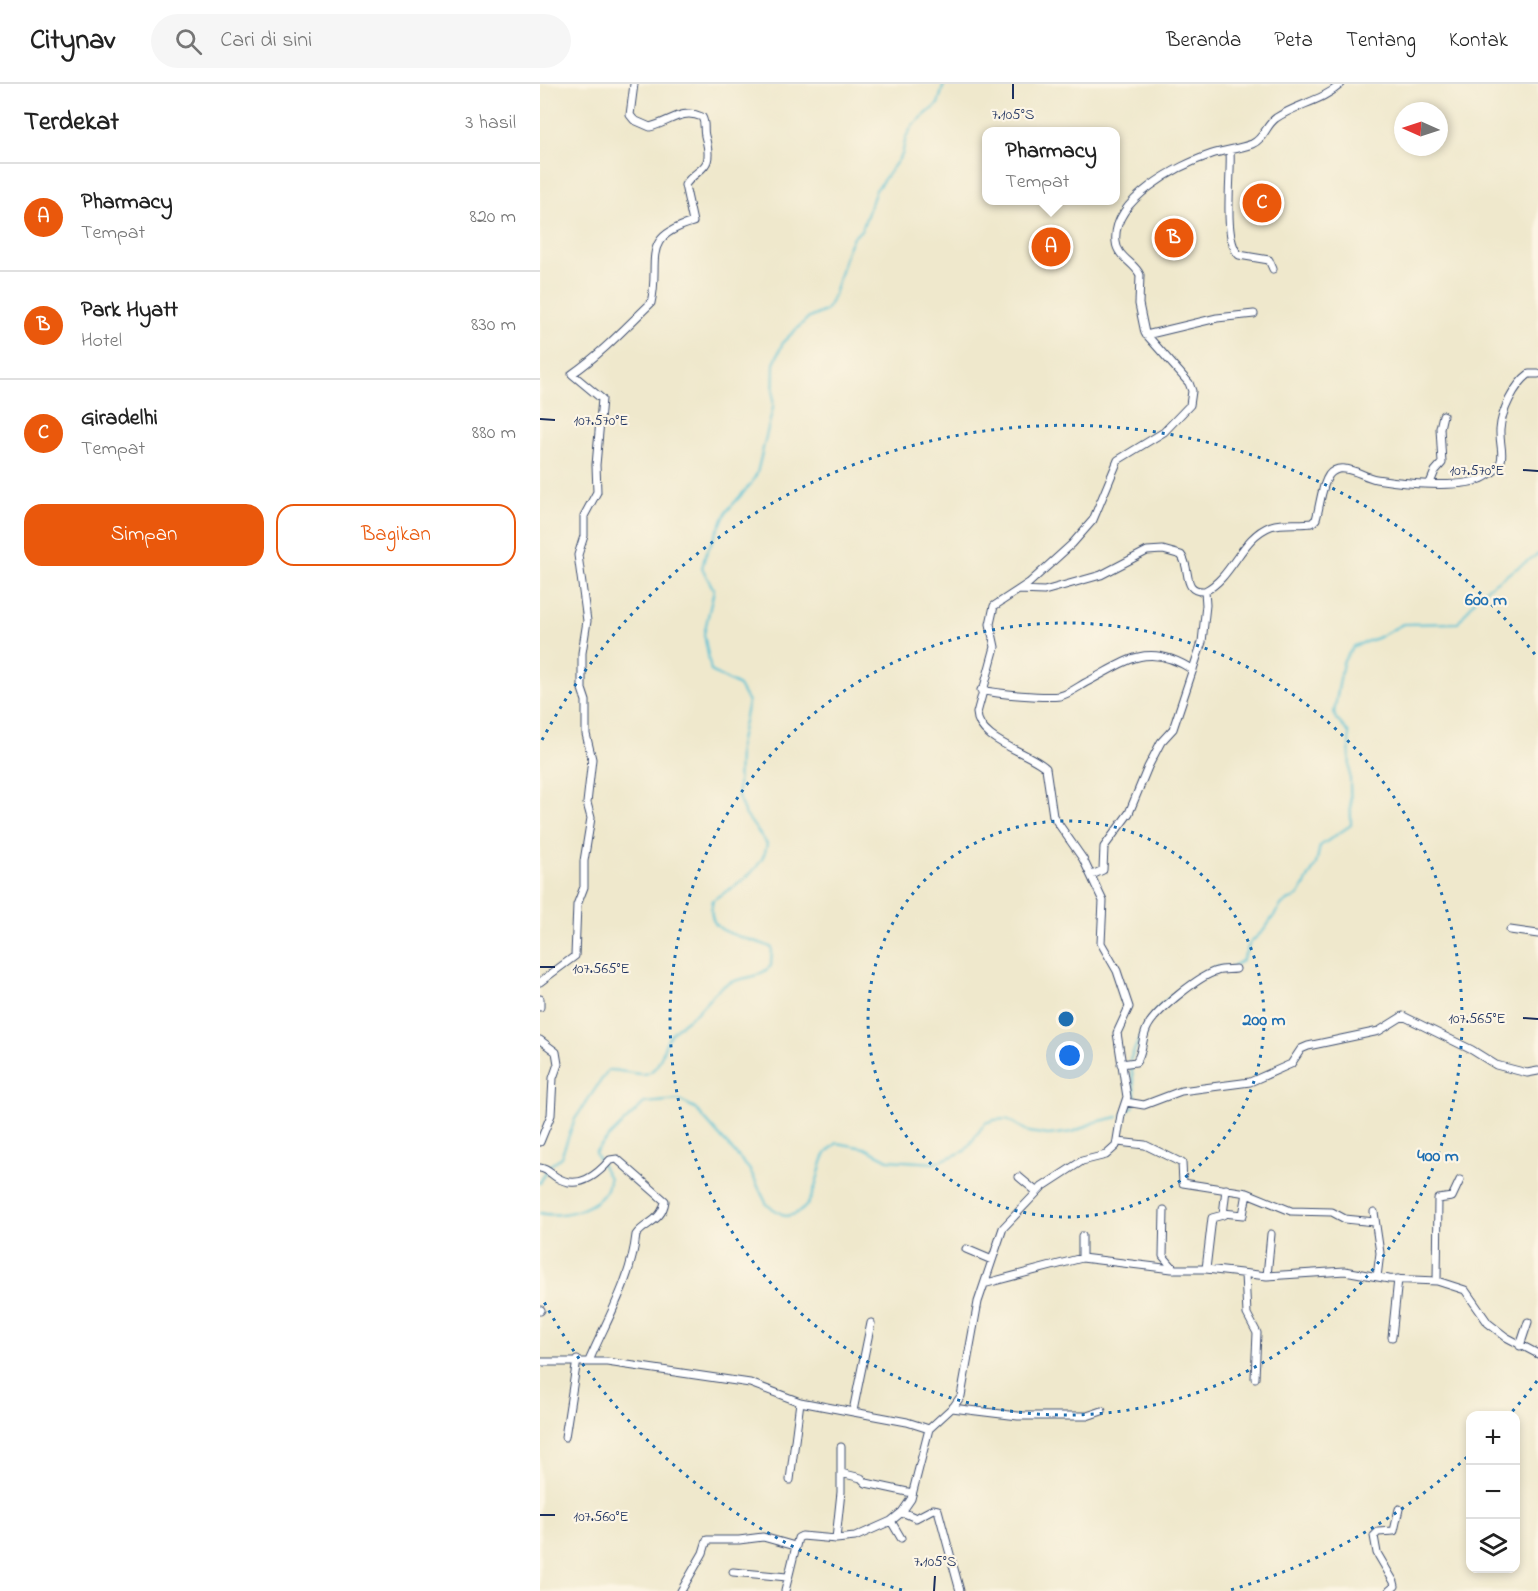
<!DOCTYPE html>
<html lang="id">
<head>
<meta charset="utf-8">
<style>
	:root { --surface:#fff; --page:#f6f6f6; --text:#222; --muted:#767676; --line:#e0e0e0; --accent:#ea580c }
	body { margin:0; font-family:"Indie Flower",sans-serif; background:var(--page); color:var(--text) }
	.controls { position:absolute; right:18px; bottom:18px; display:grid; overflow:hidden; border-radius:12px; box-shadow:0 3px 9px #0003 }
	.controls button { width:54px; height:54px; display:grid; place-items:center; padding:0; border:0; border-bottom:2px solid var(--line); background:var(--surface); color:var(--text); font:30px sans-serif }
	.compass { position:absolute; left:854px; top:18px; width:54px; height:54px; border-radius:50%; background:var(--surface); box-shadow:0 3px 9px #0003; rotate:273deg }
	.you { position:absolute; left:530px; top:972px; width:21px; height:21px; margin:-15px; border:4px solid #fff; border-radius:50%; background:#1a73e8; box-shadow:0 0 0 9px #1a73e833 }
	.badge { display:grid; place-items:center; width:39px; height:39px; border-radius:50%; background:var(--accent); color:#fff; font-size:20px; font-weight:700 }
	.pin { position:absolute; translate:-50% -50%; border:3px solid #fff; box-shadow:0 2px 6px #0006 }
	.popup { position:absolute; left:442px; top:43px; width:138px; height:78px; box-sizing:border-box; display:grid; place-content:center; border-radius:12px; background:var(--surface); filter:drop-shadow(0 2px 4px #0005); font-size:20px; white-space:nowrap; color:var(--muted) }
	.popup b { font-size:22px; color:var(--text) }
	.popup::after { content:''; position:absolute; left:50%; top:100%; margin-left:-12px; border:12px solid transparent; border-top-color:var(--surface) }
	.list { margin:0; padding:0; list-style:none }
	h2 { display:flex; justify-content:space-between; align-items:center; height:78px; margin:0; padding:0 24px; font-size:26px }
	h2 small { font-size:20px; font-weight:400; color:var(--muted) }
	.list li { display:grid; grid-template-columns:39px 1fr auto; gap:18px; align-items:center; box-sizing:border-box; height:108px; padding:0 24px; border-top:2px solid var(--line) }
	.list b { display:block; font-size:22px; white-space:nowrap }
	.list p { margin:0; font-size:20px; white-space:nowrap; color:var(--muted) }
	.list em { font-size:20px; font-style:normal; color:var(--muted) }
	.actions { display:flex; gap:12px; padding:18px 24px }
	.actions a { flex:1; padding:14px 0; border:2px solid var(--accent); border-radius:18px; text-align:center; font-size:21px; color:var(--accent) }
	.actions .main { background:var(--accent); color:#fff }
	.icon { flex:none; width:33px; height:33px; fill:none; stroke:currentColor; stroke-width:2; stroke-linecap:round; stroke-linejoin:round }
	.map { position:relative; flex:none; width:998px; height:1507px; overflow:hidden }
	header { display:flex; align-items:center; gap:36px; box-sizing:border-box; height:84px; padding:0 30px; background:var(--surface); border-bottom:2px solid var(--line) }
	header strong { font-size:28px }
	nav { display:flex; gap:33px; margin-inline-start:auto; font-size:21px }
	.search { width:420px; height:54px; background:var(--page); display:flex; align-items:center; gap:15px; box-sizing:border-box; padding:0 21px; border-radius:33px; color:var(--muted); font-size:22px }
	main { display:flex }
	aside { flex:1; background:var(--surface) }
	.map>svg:first-child { display:block }
	.lines { fill:none; stroke-linecap:round; stroke-linejoin:round }
	.stream { stroke:#58c0d4; stroke-width:2 }
	.minor-casing { stroke:#3b4b6e; stroke-width:9 }
	.minor { stroke:#fff; stroke-width:7 }
	.ticks { fill:none; stroke:#1b2f5e; stroke-width:2 }
	.ring { fill:none; stroke:#1f6fb2; stroke-width:3; stroke-dasharray:3 6 }
	.ticks-label { font-size:15px; text-anchor:middle; fill:#1b2f5e; stroke:#fcf5e5; stroke-width:4.5; stroke-linejoin:round; paint-order:stroke }
	.centre { fill:#1f6fb2; stroke:#fcf5e5; stroke-width:3 }
	.ring-label { font-size:18px; text-anchor:middle; font-weight:bold; fill:#1f6fb2; stroke:#fcf5e5; stroke-width:4.5; stroke-linejoin:round; paint-order:stroke }
</style>
</head>
<body>
<header>
<strong>Citynav</strong>
<div class="search"><svg class="icon" aria-label="search" viewBox="0 0 24 24"><circle cx="10" cy="10" r="6"/><path d="M15 15l6 6"/></svg>Cari di sini</div>
<nav><a>Beranda</a><a>Peta</a><a>Tentang</a><a>Kontak</a></nav>
</header>
<main>
<aside>
<h2>Terdekat<small>3 hasil</small></h2>
<ul class="list">
<li><span class="badge">A</span><div><b>Pharmacy</b><p>Tempat</p></div><em>820 m</em></li>
<li><span class="badge">B</span><div><b>Park Hyatt</b><p>Hotel</p></div><em>830 m</em></li>
<li><span class="badge">C</span><div><b>Giradelhi</b><p>Tempat</p></div><em>880 m</em></li>
</ul>
<div class="actions"><a class="main">Simpan</a><a>Bagikan</a></div>
</aside>
<div class="map">
<svg width="998" height="1507" viewBox="0 0 998 1507">
	<rect width="100%" height="100%" fill="#fcf5e5"/>
	<filter id="ink" filterUnits="userSpaceOnUse"><feTurbulence type="fractalNoise" baseFrequency=".0167" numOctaves="2"/><feDisplacementMap in="SourceGraphic" scale="12" xChannelSelector="R" yChannelSelector="G"/><feConvolveMatrix kernelMatrix="1 2 1 2 8 2 1 2 1" color-interpolation-filters="sRGB"/></filter>
	<filter id="wash" filterUnits="userSpaceOnUse"><feTurbulence type="fractalNoise" baseFrequency=".008" numOctaves="4" result="noise"/><feDisplacementMap in="SourceGraphic" scale="24" xChannelSelector="R" yChannelSelector="G"/><feGaussianBlur stdDeviation="1.35" result="paint"/><feColorMatrix in="noise" values="0 0 0 0 0 0 0 0 0 0 0 0 0 0 0 0 0 1.4 0 .05"/><feComposite in="paint" operator="in"/></filter>
	<g filter="url(#wash)">
		<rect width="100%" height="100%" fill="#efe8cc"/>
		<g class="lines">
			<path class="stream" d="M691,883L702,877L710,859L724,846L742,820L759,811L776,780L780,762L811,741L809,649L796,635L794,629L803,578L814,562L837,554L863,540L918,539L941,508L998,470
				M661,891L675,883H686
				M590,976C601,951 608,928 632,912
				M591,981L596,1017
				M583,1031L594,1022
				M0,1099L8,1083L21,1073L35,1035L68,986C80,985 99,993 108,989C124,981 121,962 131,950C137,942 148,936 156,929C164,922 170,913 178,906C194,891 215,898 231,882L232,864C208,850 162,855 173,816C194,803 224,786 227,760L205,730L198,713L199,662L208,618L199,602L171,587L164,550L174,506L162,484L165,472L187,427L211,400L217,389L233,324L234,280L243,258L267,235L285,227L289,222L294,211L307,166L312,155L322,145L336,106L362,71L366,53L373,41L398,20L404,0
				M0,1129C22,1135 70,1123 69,1094L55,1069C58,1061 95,1029 104,1019L139,1016L155,1024L210,1086L227,1121L245,1132C276,1131 275,1094 284,1073C287,1067 292,1063 297,1059L325,1064L348,1076L395,1079L425,1067L445,1039L454,1036L467,1035L489,1048L508,1051L533,1048L555,1038L578,1033"/>
		</g>
	</g>
	<g filter="url(#ink)">
		<g class="lines">
			<defs>
				<path id="minor" d="M690,67C692,91 682,155 699,171L729,176L733,185
					M606,251L677,234L714,230
					M890,399L895,387L902,379L900,344L903,331
					M479,506L504,507L561,491L607,467L623,466L641,471C652,484 641,509 665,507C693,493 701,453 731,442C744,438 759,441 772,439L776,435C780,423 781,402 789,391C793,386 799,384 805,385C816,386 825,393 836,395C861,399 923,406 945,393C971,378 959,368 960,346C961,328 974,301 989,290H998
					M441,606C458,610 504,614 520,612C529,610 538,603 545,599C586,578 607,556 653,586
					M552,791L563,786L564,763L589,729L608,683L621,658L633,645L662,558L666,521L665,507
					M970,846L998,850
					M0,898L35,872L37,821L44,803V777L51,734L47,719L52,675L46,650V617L42,605V569L47,537L38,471L44,452V432L57,408L56,381L62,315L32,290C62,269 85,244 111,219C121,177 98,154 153,138L145,101C159,81 175,88 165,52C163,45 166,40 162,33C142,24 130,38 110,43L94,36L90,31L94,0
					M0,915V923
					M0,956L16,968L18,980L13,994L11,1031L0,1058
					M581,980L596,978C604,967 601,954 608,942C616,927 660,891 677,887C683,885 690,886 696,885
					M586,1018L604,1021L641,1007L710,998L751,980L761,965L768,962L839,947L863,932L932,966L956,981L987,989L998,987
					M578,1058L605,1061L642,1079L643,1099L707,1109L751,1127L792,1128L805,1135L835,1138
					M0,1084C7,1085 10,1089 16,1093C38,1107 57,1091 70,1076L77,1075L125,1117C122,1138 105,1138 96,1151C91,1197 67,1235 49,1277
					M479,1093L497,1108
					M624,1126L623,1172L634,1185
					M834,1128L840,1169L837,1193
					M683,1129L703,1131L707,1109
					M426,1165L452,1176
					M542,1174V1152
					M666,1185L672,1134L683,1131L686,1105
					M705,1190L707,1230L717,1249L715,1294
					M727,1192L731,1150
					M897,1197L898,1115L912,1113L920,1096
					M447,1199L542,1174L632,1185H666L727,1192L805,1187L849,1195L897,1197L925,1206L948,1239L966,1253L998,1270
					M0,1227L1,1226
					M852,1253L858,1195
					M980,1262L988,1238
					M0,1278H67L210,1299L260,1318L367,1338L389,1345
					M412,1324L478,1332H547L562,1327
					M313,1327L331,1239
					M25,1353L37,1276
					M301,1389L321,1394L326,1399L372,1409
					M250,1396L260,1318
					M362,1428L376,1434L393,1425L398,1426L420,1507
					M351,1437L361,1454
					M296,1455L301,1408V1363
					M193,1488L247,1493
					M141,1507L163,1469L167,1456H199L223,1453L255,1462
					M245,1507L258,1454L262,1452L296,1455L315,1453L351,1437L362,1428L371,1415L389,1345L414,1322L421,1312L438,1218L463,1144L502,1103L542,1077L566,1071L576,1062L581,1031L587,1013L577,949L589,923L577,887L561,859L563,817L543,775L513,732L506,684C488,667 438,657 437,629L455,563L450,540L454,522L489,499L532,460L553,436L578,376L624,348L650,321L652,307L649,299L605,249L599,220L600,191C595,179 577,173 576,158C571,116 639,81 672,70C685,66 699,65 712,60C724,55 726,41 736,34C757,20 782,17 801,0
					M849,1507L855,1502L854,1498L837,1469L834,1452L838,1448L854,1447L859,1425"/>
			</defs>
			<use href="#minor" class="minor-casing"/>
			<use href="#minor" class="minor"/>
		</g>
	</g>
	<path class="ticks" d="M473,15V0M0,335L15,336M983,386L998,387M0,883H15M983,934L998,935M0,1431H15M394,1507L395,1492"/>
	<g class="ring">
		<circle cx="526" cy="935" r="198"/>
		<circle cx="526" cy="935" r="396"/>
		<path d="M997 1297A594 594 0 0 1 971 1329M927 1373A594 594 0 0 1 690 1506M362 1506A594 594 0 0 1 2 1214M2 656A594 594 0 0 1 997 573"/>
	</g>
	<g class="ticks-label">
		<text x="473" y="35">7.105°S</text>
		<text x="61" y="341">107.570°E</text>
		<text x="937" y="391">107.570°E</text>
		<text x="61" y="889">107.565°E</text>
		<text x="937" y="939">107.565°E</text>
		<text x="61" y="1437">107.560°E</text>
		<text x="395" y="1482">7.105°S</text>
	</g>
	<circle cx="526" cy="935" r="9" class="centre"/>
	<g class="ring-label">
		<text x="946" y="521">600 m</text>
		<text x="724" y="941">200 m</text>
		<text x="898" y="1077">400 m</text>
	</g>
</svg>
<div class="controls">
<button>+</button>
<button>−</button>
<button><svg class="icon" aria-label="layers" viewBox="0 0 24 24"><path d="M12 4l9 5-9 5-9-5zM3 14l9 5 9-5"/></svg></button>
</div>
<svg class="compass" viewBox="-18 -18 36 36"><path d="M0-13l5 13h-10z" fill="#e53935"/><path d="M0 13l5-13h-10z" fill="#767676"/></svg>
<div class="you"></div>
<div class="pin badge" style="left:511px;top:163px">A</div>
<div class="popup"><b>Pharmacy</b>Tempat</div>
<div class="pin badge" style="left:634px;top:154px">B</div>
<div class="pin badge" style="left:722px;top:119px">C</div>
</div>
</main>
</body>
</html>
